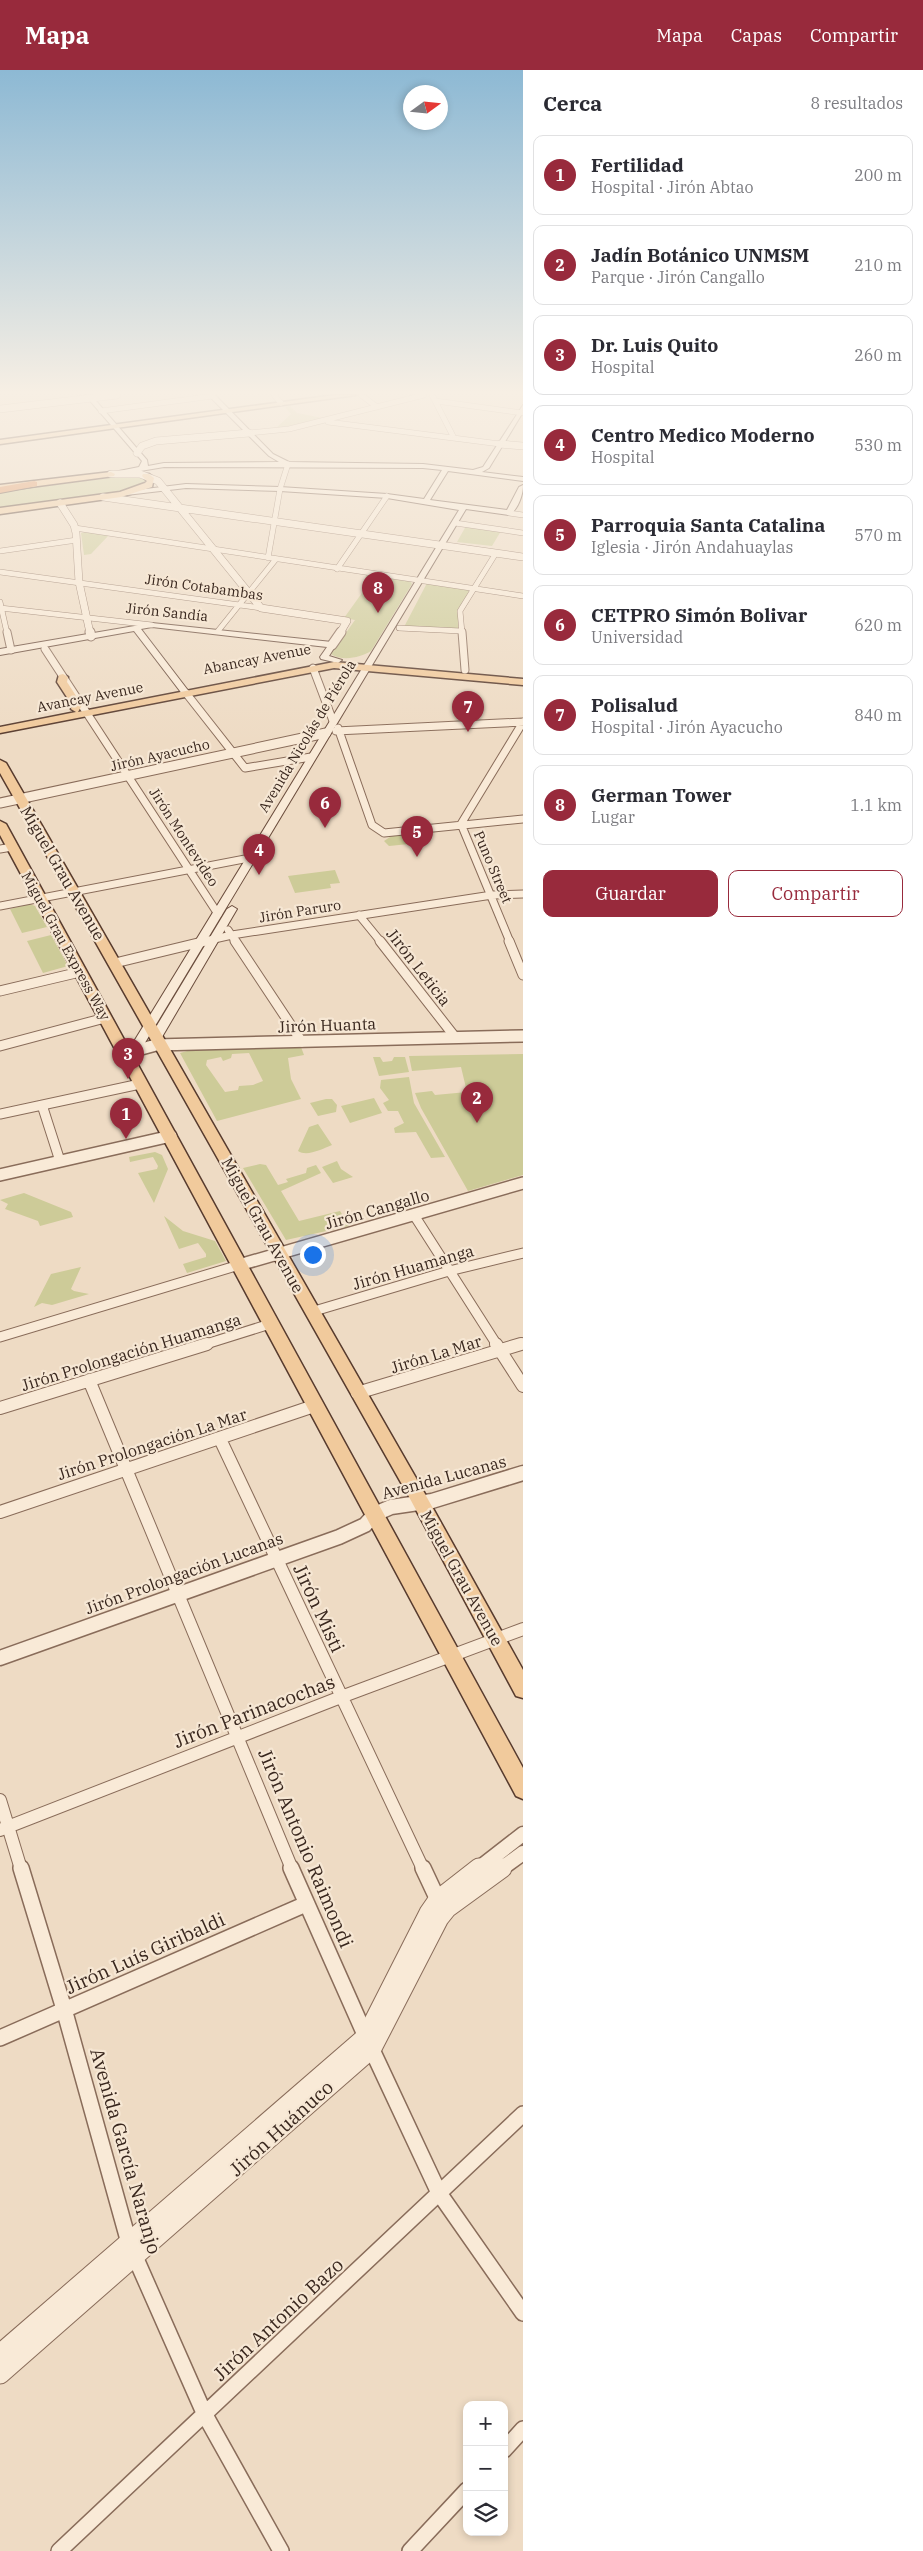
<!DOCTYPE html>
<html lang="es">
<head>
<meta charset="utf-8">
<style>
	:root { --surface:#fff; --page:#f7f7f7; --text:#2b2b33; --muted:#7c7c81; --line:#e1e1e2; --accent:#982a3c }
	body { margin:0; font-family:"IBM Plex Serif",serif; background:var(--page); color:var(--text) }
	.controls { position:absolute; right:15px; bottom:15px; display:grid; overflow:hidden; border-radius:10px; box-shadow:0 2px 8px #0003 }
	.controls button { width:45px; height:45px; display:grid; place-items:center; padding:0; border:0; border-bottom:1px solid var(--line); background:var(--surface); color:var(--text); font:25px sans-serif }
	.compass { position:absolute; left:403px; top:15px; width:45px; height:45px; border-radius:50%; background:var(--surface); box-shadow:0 2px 8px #0003; rotate:75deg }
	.you { position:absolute; left:312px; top:1184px; width:18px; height:18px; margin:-12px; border:4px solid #fff; border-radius:50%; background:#1a73e8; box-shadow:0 0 0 8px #1a73e833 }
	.badge { display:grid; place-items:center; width:32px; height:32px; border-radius:50%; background:var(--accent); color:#fff; font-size:16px; font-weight:700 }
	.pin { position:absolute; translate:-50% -41px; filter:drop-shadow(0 1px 2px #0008) }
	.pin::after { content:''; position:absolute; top:26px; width:18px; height:15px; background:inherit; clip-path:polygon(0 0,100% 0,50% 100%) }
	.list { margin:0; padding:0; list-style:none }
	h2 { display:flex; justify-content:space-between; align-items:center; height:65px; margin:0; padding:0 20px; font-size:21px }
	h2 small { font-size:16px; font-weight:400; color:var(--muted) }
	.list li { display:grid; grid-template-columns:32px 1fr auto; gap:15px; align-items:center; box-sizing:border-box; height:80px; margin:0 10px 10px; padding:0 10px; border:1px solid var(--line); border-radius:10px }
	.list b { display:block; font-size:19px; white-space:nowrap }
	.list p { margin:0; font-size:16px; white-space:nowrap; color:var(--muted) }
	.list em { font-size:16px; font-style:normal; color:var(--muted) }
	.actions { display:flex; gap:10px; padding:15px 20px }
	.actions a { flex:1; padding:11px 0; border:1px solid var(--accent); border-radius:10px; text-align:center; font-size:18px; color:var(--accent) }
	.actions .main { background:var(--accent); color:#fff }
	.icon { flex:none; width:28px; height:28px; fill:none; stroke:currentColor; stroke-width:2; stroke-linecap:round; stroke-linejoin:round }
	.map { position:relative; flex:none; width:523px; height:2481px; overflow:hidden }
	header { display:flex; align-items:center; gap:30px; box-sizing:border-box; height:70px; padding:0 25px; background:var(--accent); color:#fff }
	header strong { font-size:24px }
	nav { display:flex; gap:28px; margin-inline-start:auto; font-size:18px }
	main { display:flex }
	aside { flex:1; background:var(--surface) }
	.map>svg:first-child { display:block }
	.green { fill:#cdcb98; fill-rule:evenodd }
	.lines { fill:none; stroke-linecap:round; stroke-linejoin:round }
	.minor-far4-casing { stroke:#896c5a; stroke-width:6 }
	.minor-far3-casing { stroke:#896c5a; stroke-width:9 }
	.minor-far2-casing { stroke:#896c5a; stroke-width:11 }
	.minor-far1-casing { stroke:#896c5a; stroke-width:14 }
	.minor-casing { stroke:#896c5a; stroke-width:18 }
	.tertiary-far4-casing { stroke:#896c5a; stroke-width:8 }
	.tertiary-far3-casing { stroke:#896c5a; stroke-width:11 }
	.tertiary-far2-casing { stroke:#896c5a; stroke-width:14 }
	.tertiary-far1-casing { stroke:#896c5a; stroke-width:17 }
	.tertiary-casing { stroke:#896c5a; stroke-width:21 }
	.secondary-casing { stroke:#6b4d3d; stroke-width:2 }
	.primary-casing { stroke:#573b2e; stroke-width:3 }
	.motorway-casing { stroke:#573b2e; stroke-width:2 }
	.minor-far4 { stroke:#f9ead7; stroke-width:5 }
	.minor-far3 { stroke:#f9ead7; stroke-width:7 }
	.minor-far2 { stroke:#f9ead7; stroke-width:9 }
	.minor-far1 { stroke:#f9ead7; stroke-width:12 }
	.minor { stroke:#f9ead7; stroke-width:15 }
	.tertiary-far4 { stroke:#f9ead7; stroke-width:7 }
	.tertiary-far3 { stroke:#f9ead7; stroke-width:9 }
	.tertiary-far2 { stroke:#f9ead7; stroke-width:11 }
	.tertiary-far1 { stroke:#f9ead7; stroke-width:14 }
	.tertiary { stroke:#f9ead7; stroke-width:19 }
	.secondary { fill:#f9ead7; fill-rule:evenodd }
	.primary { fill:#f1ca9c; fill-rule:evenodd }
	.motorway { fill:#de8c55; fill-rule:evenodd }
	.labels { text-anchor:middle; stroke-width:4.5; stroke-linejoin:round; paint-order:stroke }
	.far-street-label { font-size:14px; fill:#39271e; stroke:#f6e7d4 }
	.street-label { font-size:16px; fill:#39271e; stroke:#f6e7d4 }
	.near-street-label { font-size:19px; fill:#39271e; stroke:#f6e7d4 }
</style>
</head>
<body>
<header>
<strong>Mapa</strong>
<nav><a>Mapa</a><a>Capas</a><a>Compartir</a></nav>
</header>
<main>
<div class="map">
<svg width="523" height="2481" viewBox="0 0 523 2481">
	<rect width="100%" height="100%" fill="#eedbc4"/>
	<path class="green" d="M290,336L297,343L328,349L275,359L291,344L285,337Z
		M133,405L146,408L148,412L127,421L0,439V422Z
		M466,456L501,461L492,476L457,472Z
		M86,462L109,465L91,484L84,485L81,463Z
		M367,504L410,511L412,514L371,581C361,587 343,592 331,584L355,550L344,548L372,509L365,508Z
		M427,513L471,520L458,543V558L404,557Z
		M424,761L429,772L389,776L384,771L396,763Z
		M335,800L340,813L330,814L331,818L295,823L288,806Z
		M30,834L35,836L47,857L22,863L10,839Z
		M51,865L68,896L43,903L27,871Z
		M301,977L304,985L288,988L291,1009L301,1029L217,1051L180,983L191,980ZM249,983L263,1011L253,1015L239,1016L238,1020L225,1022L206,995L207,990L221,987L223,991L231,988L232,984Z
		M523,984V1105L468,1121L421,1038L415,1023L432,1021L435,1025L467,1022L461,997L412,1001L409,986Z
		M373,987H380L383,992L392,991L394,987H405L409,1002L379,1006Z
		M409,1007L414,1033L445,1087L431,1088L416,1062L395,1063L394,1058L404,1053L398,1041H388L383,1033L389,1030L380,1018L381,1010Z
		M374,1028L382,1043L350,1053L341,1036Z
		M326,1029H332L337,1035L336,1042L318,1046L310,1033Z
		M318,1054L332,1075C322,1079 307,1087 298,1081L309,1057Z
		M155,1082L162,1085L168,1099L154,1133L138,1103L157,1099L158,1096L153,1087L130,1092L129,1087Z
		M337,1091L341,1099L353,1107L333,1113L322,1097Z
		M260,1094L266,1095L278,1115L288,1112L286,1109L306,1103L307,1098L316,1095L321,1103L281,1121L299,1151L340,1141L349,1156L286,1170L243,1098Z
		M24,1123L71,1142L73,1147L40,1156L38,1151L5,1139L8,1134L0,1130Z
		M164,1146L183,1161L215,1171L226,1191L187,1203L183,1194L206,1187V1184L198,1173L179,1179Z
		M81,1197L71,1219L74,1221L89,1224L52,1235L42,1233L34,1237L51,1204Z"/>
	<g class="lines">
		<defs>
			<path id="minor-far4" d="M274,325L281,333
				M361,325L377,337
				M432,325L454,368
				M436,331L523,343
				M101,341L213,326
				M328,352L500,374
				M249,363L289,359L424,325
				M509,443L523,445
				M455,453L523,463
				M75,458L523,526
				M0,481L77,470
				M268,488L280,419L288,394
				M337,499L387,426
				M0,502L261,538
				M0,532L7,563
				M0,538L152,555
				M399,558L461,561
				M218,561L276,489
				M462,563L460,541L496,483"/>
			<path id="minor-far3" d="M7,562L11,580
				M462,562L465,600
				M45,579L218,844
				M313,598L333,651
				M186,623L245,698L311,687
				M338,658L372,755L384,763L523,749
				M336,661L523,652
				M0,779L12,777
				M0,836L265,785
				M359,845L381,872
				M228,860L236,872
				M201,872L232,865L492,825L523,824
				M510,872L461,754L523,652"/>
			<path id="minor-far2" d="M235,871L302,972
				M380,871L455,967
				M509,871L523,905
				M115,893L206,871
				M0,921L80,902
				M0,976L105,948
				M42,1035L60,1091
				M0,1044L140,1014
				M414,1145L497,1275
				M311,1242L449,1201L523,1183
				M0,1267L239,1195
				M203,1275L270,1254
				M516,1275L523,1273"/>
			<path id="minor-far1" d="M496,1274L523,1316
				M89,1310L292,1799
				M357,1323L521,1274
				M0,1338L207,1274
				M220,1369L423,1799
				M0,1442L314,1336
				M0,1730L21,1799
				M0,1760L341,1627L523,1559"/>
			<path id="minor" d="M21,1798L64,1939L129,2173L205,2345L281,2481
				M291,1798L366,1967L439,2123L523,2243
				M423,1798L438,1830
				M0,1968L306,1834
				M504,2380L523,2359
				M59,2481L523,2044
				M410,2481L467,2420"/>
			<path id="tertiary-far4" d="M0,339L117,325
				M500,374L523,376
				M137,383L142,376L156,371L249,363
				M111,404H140L158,411L261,538L347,551L340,563
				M103,427L523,487
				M60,433L74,455L76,463L79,512L90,563"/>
			<path id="tertiary-far3" d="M90,562L91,566
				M332,575L341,562
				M0,733L326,663"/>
			<path id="tertiary-far2" d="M134,981L156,975L523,966
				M0,1105L171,1066
				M239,1195L523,1113"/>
			<path id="tertiary-far1" d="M0,1588L339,1467L365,1455L375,1444L391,1437L432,1431L523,1403
				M478,1799L523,1764
				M501,1799L523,1783"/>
			<path id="tertiary" d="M0,2284L366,1967L429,1843L438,1830L479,1798
				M0,2304L372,1978L439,1848L447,1838L502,1798"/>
			<path id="secondary" d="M85,325H91L147,390L148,396L164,393L279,392L269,386L208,325H215L273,384L289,392L423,394L473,400L483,397L523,335V342L489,398L482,402L523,407V411L448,401L430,430L507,440L519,417L523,415C523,425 518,440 509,445L466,439L134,991L128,995L122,991L459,440L387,428L280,421L186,418L118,426L117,424L121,422L186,414L280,417L387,424L424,429L442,400L423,398L164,397L111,406L109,403L139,397L142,391Z
				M152,553L332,572L336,575L329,586L342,590L338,593L321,589L320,587L327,577L152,557L141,559L190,623L186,626L183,625L134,561L0,585V579Z
				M232,836L237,839L162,967L156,971L152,970L150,967L227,839Z"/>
			<path id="primary" d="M335,325H356L0,374V370Z
				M111,402L115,404L114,406L0,421V415Z
				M143,404H149L154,408L152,417L121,427L0,444V438L120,422L145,413L147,411L142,406Z
				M334,592L523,609V615L334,598L0,663V657L76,642L71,639L72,635L57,612L59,605L63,604L68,607L67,612L82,635L78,642Z
				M0,690L6,693L420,1415L523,1600V1628L516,1626L408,1425L0,703Z
				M0,751L6,754L523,1698V1729L516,1726L0,765Z"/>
			<path id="motorway" d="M34,411L37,412V416L0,423V417Z"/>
		</defs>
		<use href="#minor-far4" class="minor-far4-casing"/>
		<use href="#minor-far3" class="minor-far3-casing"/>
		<use href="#minor-far2" class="minor-far2-casing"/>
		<use href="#minor-far1" class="minor-far1-casing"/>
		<use href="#minor" class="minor-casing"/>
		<use href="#tertiary-far4" class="tertiary-far4-casing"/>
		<use href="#tertiary-far3" class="tertiary-far3-casing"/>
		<use href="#tertiary-far2" class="tertiary-far2-casing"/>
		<use href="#tertiary-far1" class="tertiary-far1-casing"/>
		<use href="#tertiary" class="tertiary-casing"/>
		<use href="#secondary" class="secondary-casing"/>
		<use href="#primary" class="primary-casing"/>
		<use href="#motorway" class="motorway-casing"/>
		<use href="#minor-far4" class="minor-far4"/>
		<use href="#minor-far3" class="minor-far3"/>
		<use href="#minor-far2" class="minor-far2"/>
		<use href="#minor-far1" class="minor-far1"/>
		<use href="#minor" class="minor"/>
		<use href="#tertiary-far4" class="tertiary-far4"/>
		<use href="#tertiary-far3" class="tertiary-far3"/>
		<use href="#tertiary-far2" class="tertiary-far2"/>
		<use href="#tertiary-far1" class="tertiary-far1"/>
		<use href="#tertiary" class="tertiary"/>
		<use href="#secondary" class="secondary"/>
		<use href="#primary" class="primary"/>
		<use href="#motorway" class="motorway"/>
	</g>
	<linearGradient id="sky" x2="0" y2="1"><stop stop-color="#8db9d4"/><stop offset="0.48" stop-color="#f7efe4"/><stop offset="1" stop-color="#f7efe4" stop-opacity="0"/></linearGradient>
	<rect width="523" height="672" fill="url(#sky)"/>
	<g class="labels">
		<g class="far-street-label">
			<text transform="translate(204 517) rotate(8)" y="5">Jirón Cotabambas</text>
			<text transform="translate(167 542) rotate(6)" y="5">Jirón Sandía</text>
			<text transform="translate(257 589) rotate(-11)" y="5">Abancay Avenue</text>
			<text transform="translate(90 627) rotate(-11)" y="5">Avancay Avenue</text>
			<text transform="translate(307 666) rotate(-59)" y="5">Avenida Nicolás de Piérola</text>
			<text transform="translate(160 685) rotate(-13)" y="5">Jirón Ayacucho</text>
			<text transform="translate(184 767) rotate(57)" y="5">Jirón Montevideo</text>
			<text transform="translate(493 797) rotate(67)" y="5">Puno Street</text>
			<text transform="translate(300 841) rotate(-9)" y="5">Jirón Paruro</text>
			<text transform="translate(66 876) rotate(61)" y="5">Miguel Grau Express Way</text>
		</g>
		<g class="street-label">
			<text transform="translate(63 803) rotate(60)" y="6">Miguel Grau Avenue</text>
			<text transform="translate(419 897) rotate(52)" y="6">Jirón Leticia</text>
			<text transform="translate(327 955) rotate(-2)" y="6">Jirón Huanta</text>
			<text transform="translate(377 1139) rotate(-16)" y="6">Jirón Cangallo</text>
			<text transform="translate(263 1155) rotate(61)" y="6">Miguel Grau Avenue</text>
			<text transform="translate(413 1197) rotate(-16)" y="6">Jirón Huamanga</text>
			<text transform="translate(131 1282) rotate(-17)" y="6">Jirón Prolongación Huamanga</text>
			<text transform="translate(436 1284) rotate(-17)" y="6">Jirón La Mar</text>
			<text transform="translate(152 1374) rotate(-18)" y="6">Jirón Prolongación La Mar</text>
			<text transform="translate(444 1407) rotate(-15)" y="6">Avenida Lucanas</text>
			<text transform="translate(184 1503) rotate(-20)" y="6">Jirón Prolongación Lucanas</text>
			<text transform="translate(462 1508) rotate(61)" y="6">Miguel Grau Avenue</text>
		</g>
		<g class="near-street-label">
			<text transform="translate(319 1538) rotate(65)" y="7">Jirón Misti</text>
			<text transform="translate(254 1641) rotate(-21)" y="7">Jirón Parinacochas</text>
			<text transform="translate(306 1778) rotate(67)" y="7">Jirón Antonio Raimondi</text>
			<text transform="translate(145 1883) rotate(-24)" y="7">Jirón Luís Giribaldi</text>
			<text transform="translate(281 2058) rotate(-42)" y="7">Jirón Huánuco</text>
			<text transform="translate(126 2081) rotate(74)" y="7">Avenida García Naranjo</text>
			<text transform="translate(278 2249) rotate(-43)" y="7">Jirón Antonio Bazo</text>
		</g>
	</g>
</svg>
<div class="controls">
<button>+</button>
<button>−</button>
<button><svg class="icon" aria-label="layers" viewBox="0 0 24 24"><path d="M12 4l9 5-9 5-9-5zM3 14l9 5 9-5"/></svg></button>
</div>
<svg class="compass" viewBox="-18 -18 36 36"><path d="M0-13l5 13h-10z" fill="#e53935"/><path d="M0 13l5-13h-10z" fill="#7c7c81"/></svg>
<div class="you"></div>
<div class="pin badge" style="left:126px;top:1069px">1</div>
<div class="pin badge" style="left:477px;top:1053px">2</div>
<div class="pin badge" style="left:128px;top:1009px">3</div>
<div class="pin badge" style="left:259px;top:805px">4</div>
<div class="pin badge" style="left:417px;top:787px">5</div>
<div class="pin badge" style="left:325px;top:758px">6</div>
<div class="pin badge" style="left:468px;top:662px">7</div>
<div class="pin badge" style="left:378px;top:543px">8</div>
</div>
<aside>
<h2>Cerca<small>8 resultados</small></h2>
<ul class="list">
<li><span class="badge">1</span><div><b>Fertilidad</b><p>Hospital · Jirón Abtao</p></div><em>200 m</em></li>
<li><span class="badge">2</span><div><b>Jadín Botánico UNMSM</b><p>Parque · Jirón Cangallo</p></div><em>210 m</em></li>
<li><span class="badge">3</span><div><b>Dr. Luis Quito</b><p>Hospital</p></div><em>260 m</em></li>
<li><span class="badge">4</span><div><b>Centro Medico Moderno</b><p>Hospital</p></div><em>530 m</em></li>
<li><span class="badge">5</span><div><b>Parroquia Santa Catalina</b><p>Iglesia · Jirón Andahuaylas</p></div><em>570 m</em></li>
<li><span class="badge">6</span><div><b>CETPRO Simón Bolivar</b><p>Universidad</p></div><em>620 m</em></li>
<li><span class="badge">7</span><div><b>Polisalud</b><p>Hospital · Jirón Ayacucho</p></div><em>840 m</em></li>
<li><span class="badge">8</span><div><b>German Tower</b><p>Lugar</p></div><em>1.1 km</em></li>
</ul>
<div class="actions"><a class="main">Guardar</a><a>Compartir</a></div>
</aside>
</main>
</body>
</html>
